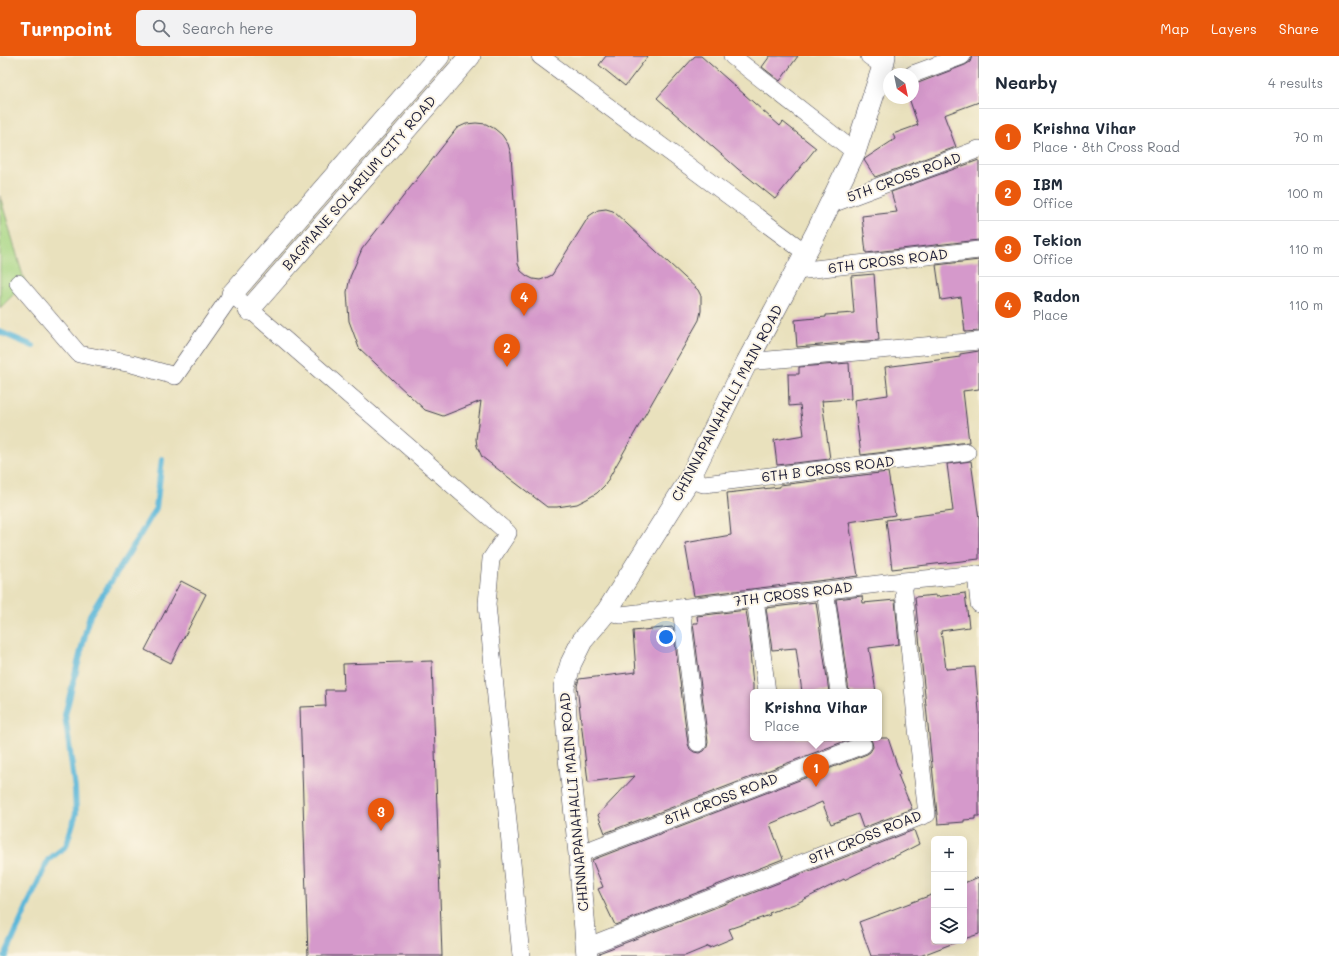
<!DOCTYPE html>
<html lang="en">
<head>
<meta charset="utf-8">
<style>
	:root { --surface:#fff; --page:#f2f2f3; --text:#1f2937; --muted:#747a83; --line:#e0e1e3; --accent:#ea580c }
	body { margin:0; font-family:Mali,sans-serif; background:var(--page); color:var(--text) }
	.controls { position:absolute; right:12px; bottom:12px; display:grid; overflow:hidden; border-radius:6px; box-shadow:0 4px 16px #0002 }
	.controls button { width:36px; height:36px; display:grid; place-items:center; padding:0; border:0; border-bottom:1px solid var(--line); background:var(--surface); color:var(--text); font:20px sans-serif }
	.compass { position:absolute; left:883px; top:12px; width:36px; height:36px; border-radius:50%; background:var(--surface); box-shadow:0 4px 16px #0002; rotate:147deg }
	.you { position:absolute; left:666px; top:581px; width:14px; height:14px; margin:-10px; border:3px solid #fff; border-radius:50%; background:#1a73e8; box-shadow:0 0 0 6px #1a73e833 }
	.badge { display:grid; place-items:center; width:26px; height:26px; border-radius:50%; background:var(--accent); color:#fff; font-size:13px; font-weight:700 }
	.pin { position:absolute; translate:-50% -33px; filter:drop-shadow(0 1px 2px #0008) }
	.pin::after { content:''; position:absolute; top:21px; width:14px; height:12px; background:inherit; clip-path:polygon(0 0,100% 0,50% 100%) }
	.popup { position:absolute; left:750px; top:633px; width:132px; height:52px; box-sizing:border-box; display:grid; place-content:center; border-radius:6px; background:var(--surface); filter:drop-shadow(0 1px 3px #0005); font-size:13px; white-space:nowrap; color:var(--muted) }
	.popup b { font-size:15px; color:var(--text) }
	.popup::after { content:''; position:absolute; left:50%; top:100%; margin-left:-8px; border:8px solid transparent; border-top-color:var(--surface) }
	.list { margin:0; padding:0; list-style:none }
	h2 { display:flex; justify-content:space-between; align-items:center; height:52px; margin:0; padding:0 16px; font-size:17px }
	h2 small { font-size:13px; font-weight:400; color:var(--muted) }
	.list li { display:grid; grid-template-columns:26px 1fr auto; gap:12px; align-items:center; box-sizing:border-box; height:56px; padding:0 16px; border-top:1px solid var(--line) }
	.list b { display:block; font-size:15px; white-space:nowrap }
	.list p { margin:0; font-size:13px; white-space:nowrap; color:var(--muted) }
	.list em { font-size:13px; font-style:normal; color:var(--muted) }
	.icon { flex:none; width:22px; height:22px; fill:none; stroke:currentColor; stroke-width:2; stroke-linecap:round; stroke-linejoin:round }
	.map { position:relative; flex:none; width:979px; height:900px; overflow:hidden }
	header { display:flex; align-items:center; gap:24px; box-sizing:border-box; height:56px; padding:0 20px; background:var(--accent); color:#fff }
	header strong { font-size:19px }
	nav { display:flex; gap:22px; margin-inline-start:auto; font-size:14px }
	.search { width:280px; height:36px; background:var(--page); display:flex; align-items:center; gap:10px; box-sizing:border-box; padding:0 14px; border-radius:6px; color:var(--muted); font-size:15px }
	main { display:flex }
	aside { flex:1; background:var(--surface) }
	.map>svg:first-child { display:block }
	.green { fill:#a6d583; stroke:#647c5f }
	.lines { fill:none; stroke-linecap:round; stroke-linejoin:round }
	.stream { stroke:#5bb7d9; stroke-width:6 }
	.building { fill:#d599cb }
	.minor-casing { stroke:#403f4e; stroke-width:18 }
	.tertiary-casing { stroke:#403f4e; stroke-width:22 }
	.minor { stroke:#fff; stroke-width:17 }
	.tertiary { stroke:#fff; stroke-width:21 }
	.labels { text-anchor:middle; stroke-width:4; stroke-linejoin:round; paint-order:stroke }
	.street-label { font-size:14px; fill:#22223b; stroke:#fcf5e5 }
</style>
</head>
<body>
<header>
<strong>Turnpoint</strong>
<div class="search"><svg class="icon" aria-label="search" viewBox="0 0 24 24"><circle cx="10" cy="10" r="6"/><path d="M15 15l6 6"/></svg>Search here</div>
<nav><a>Map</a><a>Layers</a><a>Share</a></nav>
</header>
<main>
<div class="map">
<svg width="979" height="900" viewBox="0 0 979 900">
	<rect width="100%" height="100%" fill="#fcf5e5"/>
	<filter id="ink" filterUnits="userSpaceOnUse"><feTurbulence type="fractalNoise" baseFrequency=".025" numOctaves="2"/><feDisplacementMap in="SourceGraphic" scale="8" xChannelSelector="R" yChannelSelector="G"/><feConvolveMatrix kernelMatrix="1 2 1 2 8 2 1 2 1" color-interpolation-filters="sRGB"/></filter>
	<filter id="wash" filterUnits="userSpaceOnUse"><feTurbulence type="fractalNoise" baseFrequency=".012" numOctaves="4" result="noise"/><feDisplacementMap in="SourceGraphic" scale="16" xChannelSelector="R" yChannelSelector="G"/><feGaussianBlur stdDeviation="0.9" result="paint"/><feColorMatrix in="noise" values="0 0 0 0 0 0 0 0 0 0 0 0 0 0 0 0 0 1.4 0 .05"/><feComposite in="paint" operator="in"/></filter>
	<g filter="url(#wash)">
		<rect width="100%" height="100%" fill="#e9e1bd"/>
		<path class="green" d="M0,140L25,227L0,252Z"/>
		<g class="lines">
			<path class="stream" d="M0,276L33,290
				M5,900L48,804L66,790L76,757L75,733L65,659L90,559L137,484L156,452L162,403"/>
		</g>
		<g id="blocks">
			<path class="building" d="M606,0H648L625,30L599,9Z
				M695,0H701L780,70L783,66L816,92L775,143L738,113L657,42Z
				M770,0H798L780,25L762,11Z
				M972,0H979V46L944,59L956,91L875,121L864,104L866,102L895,83L893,78L918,69L909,42H913V29L965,9L970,6Z
				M476,67L486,68L495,73L502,79L508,88L511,98L518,208L521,215L527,220L533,223L540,224L546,222L552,219L589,160L598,154L606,153L613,155L698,234L701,240V255L699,264L605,429L597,437L587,443L577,448L557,451H547L482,401L477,390L476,383L481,345L443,360L425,354L359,292L349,265L347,236L350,221L362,193L457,72L466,68Z
				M979,104V184L866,197L862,160L897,156L891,136Z
				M979,204V275L965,276L961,241L941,244L936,209Z
				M874,218L879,284L797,291L795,264L826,261V259L854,257L851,220Z
				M979,295V333L963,335L969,386L861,399L854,344L888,339L885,311L960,301V298Z
				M849,307L851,343L822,345L830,403L777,409L774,384L804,379L800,349L789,350L788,318H799V311Z
				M971,405L979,463V503L892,513L886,464L953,455L947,408Z
				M888,416L895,459L849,466L858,520L694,540L685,487L731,479L727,437L780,431V429Z
				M181,525L206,538L171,607L145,594Z
				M965,537L969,571L941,575L946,613L975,611L979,655V760H975V763L964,764V766L938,768L915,541L936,539V541Z
				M862,540L863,547L895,544L899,588L869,592L876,636H849L836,543Z
				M816,546L829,636H802L796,592L772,594L766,552Z
				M746,554L752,596H750L753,629V682H853L605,777L598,759L635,720L588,726L577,630L579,623L636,616L633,575L673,571L688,688L690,693L694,696L699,697L704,695L707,691L708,686L693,567H698L697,560Z
				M432,605L442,900H308L300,651L326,650L325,634H344L343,608Z
				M870,682H888L900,718L898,719L912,753L863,772L858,758L831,768L822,746L770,768L783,803L615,869L598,833L603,831L592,804L867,698L870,696L873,691L872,686Z
				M914,774L919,788L892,802V801L844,824V823L797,847L769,857L770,859L729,873L733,882L709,892V890L685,900H599V897Z
				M979,821V878L964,883V827Z
				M934,838V885H959L920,900H871L859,866Z"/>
		</g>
	</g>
	<g filter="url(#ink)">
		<use href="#blocks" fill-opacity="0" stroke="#403f4e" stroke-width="1"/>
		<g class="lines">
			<defs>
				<path id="minor" d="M540,0L806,197
					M732,0L855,96
					M869,0L883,10
					M913,18L962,0
					M829,149L979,93
					M797,215L979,194
					M18,227L79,298L132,308L175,320L232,238L508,477L491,503L487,548L521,900
					M747,306L979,285
					M689,424L704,428L967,396
					M976,518L979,548
					M825,534L839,636
					M755,542L767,636
					M681,552L698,687
					M607,555L621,559L903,525L979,518
					M579,798L863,689
					M586,891L927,758L917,673L903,525"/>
				<path id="tertiary" d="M232,238L439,0
					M249,254L470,0
					M587,900L579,798L569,702L564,631L571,607L582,585L607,555L689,424L747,306L815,179L855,96L883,10L885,0"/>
			</defs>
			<use href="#minor" class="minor-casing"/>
			<use href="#tertiary" class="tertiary-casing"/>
			<use href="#minor" class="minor"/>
			<use href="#tertiary" class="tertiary"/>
		</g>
	</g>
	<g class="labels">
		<g class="street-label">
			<text transform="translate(904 121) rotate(-20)" y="5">5TH CROSS ROAD</text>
			<text transform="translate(359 127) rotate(-49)" y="5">BAGMANE SOLARIUM CITY ROAD</text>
			<text transform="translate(888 205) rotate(-7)" y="5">6TH CROSS ROAD</text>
			<text transform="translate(727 347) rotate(-62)" y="5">CHINNAPANAHALLI MAIN ROAD</text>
			<text transform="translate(828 413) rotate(-7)" y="5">6TH B CROSS ROAD</text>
			<text transform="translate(793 538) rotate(-7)" y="5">7TH CROSS ROAD</text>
			<text transform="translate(721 743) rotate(-21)" y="5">8TH CROSS ROAD</text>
			<text transform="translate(574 746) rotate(-95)" y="5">CHINNAPANAHALLI MAIN ROAD</text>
			<text transform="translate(865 781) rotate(-22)" y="5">9TH CROSS ROAD</text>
		</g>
	</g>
</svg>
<div class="controls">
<button>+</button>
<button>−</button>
<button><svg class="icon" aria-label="layers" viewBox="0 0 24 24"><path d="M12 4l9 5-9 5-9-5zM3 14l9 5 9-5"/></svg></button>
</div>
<svg class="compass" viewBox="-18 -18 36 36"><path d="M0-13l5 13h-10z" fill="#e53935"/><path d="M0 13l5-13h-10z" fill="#747a83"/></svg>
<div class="you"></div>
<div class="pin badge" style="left:816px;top:731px">1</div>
<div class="popup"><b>Krishna Vihar</b>Place</div>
<div class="pin badge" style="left:507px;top:311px">2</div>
<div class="pin badge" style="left:381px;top:775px">3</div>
<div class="pin badge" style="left:524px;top:260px">4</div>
</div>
<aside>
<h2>Nearby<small>4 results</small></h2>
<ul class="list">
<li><span class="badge">1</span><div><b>Krishna Vihar</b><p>Place · 8th Cross Road</p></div><em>70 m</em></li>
<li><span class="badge">2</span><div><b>IBM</b><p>Office</p></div><em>100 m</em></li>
<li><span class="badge">3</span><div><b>Tekion</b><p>Office</p></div><em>110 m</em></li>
<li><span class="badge">4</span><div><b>Radon</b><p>Place</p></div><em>110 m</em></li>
</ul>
</aside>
</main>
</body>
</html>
